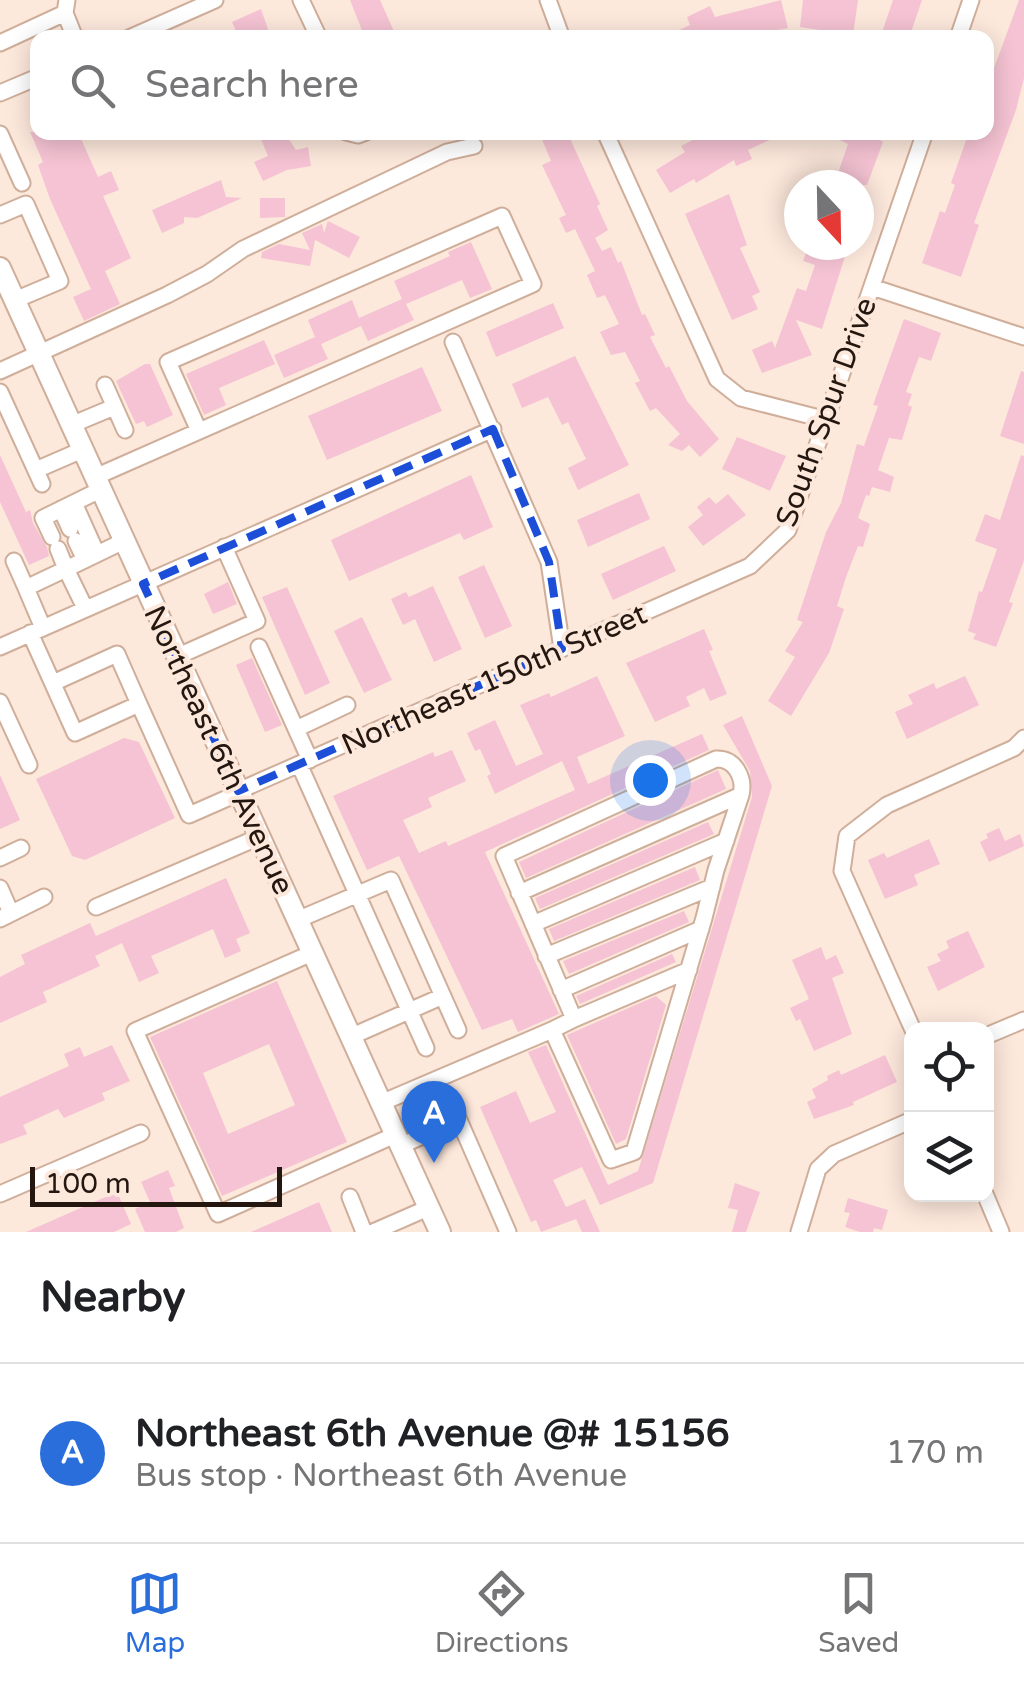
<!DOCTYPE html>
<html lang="en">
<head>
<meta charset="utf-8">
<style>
	:root { --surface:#fff; --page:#f6f6f6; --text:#202124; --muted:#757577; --line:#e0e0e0; --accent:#296eda }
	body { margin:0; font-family:"Varela Round",sans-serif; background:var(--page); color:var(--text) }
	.controls { position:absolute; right:30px; bottom:30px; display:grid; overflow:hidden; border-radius:20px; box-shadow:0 5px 25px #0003 }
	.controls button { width:90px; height:90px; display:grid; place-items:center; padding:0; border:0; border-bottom:2px solid var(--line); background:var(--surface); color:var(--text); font:50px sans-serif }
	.compass { position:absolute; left:784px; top:170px; width:90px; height:90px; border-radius:50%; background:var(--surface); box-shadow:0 5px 25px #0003; rotate:158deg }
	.scale { position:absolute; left:30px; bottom:25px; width:252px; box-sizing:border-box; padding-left:10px; border:5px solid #241710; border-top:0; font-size:28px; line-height:35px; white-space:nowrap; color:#241710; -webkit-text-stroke:8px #fde8dc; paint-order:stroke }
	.you { position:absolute; left:650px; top:780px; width:35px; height:35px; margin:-25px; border:8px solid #fff; border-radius:50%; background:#1a73e8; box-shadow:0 0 0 15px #1a73e833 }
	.badge { display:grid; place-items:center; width:65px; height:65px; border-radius:50%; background:var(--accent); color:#fff; font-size:32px; font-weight:700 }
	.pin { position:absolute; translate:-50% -82px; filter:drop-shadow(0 2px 5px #0008) }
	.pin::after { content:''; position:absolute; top:52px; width:35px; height:30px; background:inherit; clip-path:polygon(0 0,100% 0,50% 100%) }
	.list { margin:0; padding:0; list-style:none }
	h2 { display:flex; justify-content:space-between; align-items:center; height:130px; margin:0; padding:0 40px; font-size:42px }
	h2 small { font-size:32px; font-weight:400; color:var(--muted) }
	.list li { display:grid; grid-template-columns:65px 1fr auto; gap:30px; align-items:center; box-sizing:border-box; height:180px; padding:0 40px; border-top:2px solid var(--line) }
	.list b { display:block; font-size:38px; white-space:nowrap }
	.list p { margin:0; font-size:32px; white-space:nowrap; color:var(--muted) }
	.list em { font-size:32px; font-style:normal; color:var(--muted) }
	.icon { flex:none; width:55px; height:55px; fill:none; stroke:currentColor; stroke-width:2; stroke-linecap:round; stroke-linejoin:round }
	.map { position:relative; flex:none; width:1024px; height:1232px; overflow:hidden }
	.search { position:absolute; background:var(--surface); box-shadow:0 5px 25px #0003; left:30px; right:30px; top:30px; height:110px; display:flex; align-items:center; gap:25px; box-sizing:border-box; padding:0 35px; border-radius:20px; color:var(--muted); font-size:38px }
	.sheet { height:310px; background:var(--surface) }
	nav { display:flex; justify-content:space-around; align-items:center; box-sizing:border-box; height:140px; border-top:2px solid var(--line); background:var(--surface); font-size:28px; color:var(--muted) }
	nav a { display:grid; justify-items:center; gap:5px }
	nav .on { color:var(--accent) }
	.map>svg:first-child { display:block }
	.building { fill:#f5c3d3; fill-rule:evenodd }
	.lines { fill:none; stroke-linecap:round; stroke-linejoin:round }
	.minor-casing { stroke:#cfae9a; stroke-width:19 }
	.major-casing { stroke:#cfae9a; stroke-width:24 }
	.minor { stroke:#fff; stroke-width:15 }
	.major { stroke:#fff; stroke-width:20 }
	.marked { fill:none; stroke:#1d4ed8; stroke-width:8; stroke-dasharray:20 12; stroke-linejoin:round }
	.labels { text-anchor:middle; stroke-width:8; stroke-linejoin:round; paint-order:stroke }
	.street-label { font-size:30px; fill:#241710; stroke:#fde8dc }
</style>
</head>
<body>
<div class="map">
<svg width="1024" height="1232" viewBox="0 0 1024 1232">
	<rect width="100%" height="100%" fill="#fde8dc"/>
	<path class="building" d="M350,0H380L397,38H365Z
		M781,0L788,28L734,38H662L690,25L687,17L710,6L715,17Z
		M803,0H858L853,35L800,27Z
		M893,0H922L909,38H880Z
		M1019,0H1024V78L1016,110L974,223L979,225L961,277L922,263L940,211L945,213L955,185L951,183L969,132H986V90Z
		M261,9L271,38H239L232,22Z
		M30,132H78L98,177L111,171L119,190L103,196L131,258L105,271L120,304L84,321L73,297L91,289L50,199L38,165L43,162Z
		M258,132H284L296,150L308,147L311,166L287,170L263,181L254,162L268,156Z
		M539,132H567L600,204L597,206L608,230L595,238L602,251L611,247L618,263L621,261L642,315L645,314L655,335L650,337L666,368L669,366L687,401L719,439L700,457L689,445L682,451L668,445L680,434L656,408L650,411L635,383L640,381L625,352L611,355L600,332L619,324L605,295L597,298L587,275L595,271L575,229L566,233L559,218L566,215L542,165L551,161Z
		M708,132H787L748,150L752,159L736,166L734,160L696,183L694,179L670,193L656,170L685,152L681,146Z
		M823,132H883L880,140L883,142L867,185H834L848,144Z
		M221,180L226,197L242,198L197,218L184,217V223L162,233L152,210Z
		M729,194L747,245L740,248L760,292L752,296L758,309L732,320L685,214Z
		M260,198H285V217L260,218Z
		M328,221L360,237L349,258L315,240L310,266L261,258L262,252L279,244L310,250L302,233L322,224L324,233Z
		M471,242L492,289L470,298L462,280L406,304L414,320L368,341L361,326L321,344L328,359L284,378L274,355L315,337L308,320L352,300L359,318L402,299L394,281L450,256L448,252Z
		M809,245H845L843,249L847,250L822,329L796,320L812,355L762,373L752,350L772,341L775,348L797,288L806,291L815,265L803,261Z
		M553,303L564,328L496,357L486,332Z
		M904,319L941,333L931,361L919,357L906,392L912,394L908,405L912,407L902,440L889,438L878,470L894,477L890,492L872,487L869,496L866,495L858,518L870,524L863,547L858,546L846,577L837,606L844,609L829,653L791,716L768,701L795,657L785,651L803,622L797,620L826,532L841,503L857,444L864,446L878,406L873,405Z
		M264,340L275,364L219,388L226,405L204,415L186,374Z
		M575,356L629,465L578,490L568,468L586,459L568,422L562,425L548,397L522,408L512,384Z
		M145,364H150L173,415L147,427L144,421L136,424L116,381Z
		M422,367L442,411L327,460L308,416Z
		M1021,371L1024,372V444L1000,436Z
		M737,437L786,456L770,491L722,469Z
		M0,455L26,512L30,510L33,523L47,547L49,556L29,565L0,502Z
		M1021,455L1024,456V560L1009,602L1013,603L996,647L973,639L976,634L968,631L979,591L982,592L997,549L975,541L985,514L1000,520Z
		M471,475L493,527L464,540L460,533L349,581L331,540Z
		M639,493L650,519L588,547L577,520Z
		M728,494L746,515L703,546L688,527L703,515L697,507L709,497L716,504Z
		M664,546L676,571L613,600L601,574Z
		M484,565L512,626L485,638L458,577Z
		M228,582L237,604L213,614L204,594Z
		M433,586L462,649L434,662L415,619L403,625L391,599L406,592L409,597Z
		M287,587L330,683L305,695L262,597Z
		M362,617L392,680L364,693L334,631Z
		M704,629L713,650L709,651L727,694L710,701L704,688L686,697L690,706L655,722L626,663Z
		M252,658L282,725L265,732L236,665Z
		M597,676L625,736L577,757L588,784L702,734L709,750L485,852L559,1014L518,1032L512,1019L482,1030L399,856L367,870L333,796L433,752L435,757L452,750L466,781L428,798L432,807L403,820L419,853L446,841L448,846L575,790L562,761L495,794L487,776L491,774L480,749L475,751L467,733L495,720L516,766L543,754L520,705L549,693L551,697Z
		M965,676L979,705L907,739L895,712L913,704L908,695L934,683L936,689Z
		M742,716L772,786L653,1183L600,1205L582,1167L553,1180L566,1207L585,1199L600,1232H582L576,1219L541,1232L536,1220L531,1222L480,1107L516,1091L530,1123L556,1112L528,1052L546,1045L608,1185L638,1171L752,797L750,771L723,725Z
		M124,738L139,742L175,818L85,860L72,856L36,779Z
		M718,770L726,789L526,878L519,862Z
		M0,775L20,820L0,829Z
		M708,822L714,834L540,909L535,898Z
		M999,828L1005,841L1020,834L1024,846L989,862L980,842L988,838L986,834Z
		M929,839L940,864L914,875L918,885L885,899L868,860L884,853L887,858Z
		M695,867L700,880L554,941L549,929Z
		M226,878L250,933L236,939L241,951L225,958L213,929L151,956L159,973L139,982L122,943L95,956L100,966L43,992L47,1002L0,1023V977L25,964L21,955L90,923L96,936Z
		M684,911L689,922L569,974L563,961Z
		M968,931L985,967L938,991L927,967L941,961L937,954L949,948L946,941Z
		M821,947L826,960L836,955L844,973L832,978L852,1034L814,1051L800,1019L796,1021L790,1008L809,999L792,960Z
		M672,954L676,962L580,1004L576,996Z
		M277,981L347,1142L222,1196L150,1037ZM269,1044L295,1105L228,1134L203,1073Z
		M656,996L666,1005L626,1139L616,1144L567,1035Z
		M112,1045L130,1081L102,1093L105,1100L64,1118L58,1109L23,1125L27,1134L0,1144V1097L69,1066L64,1054L80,1047L84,1057Z
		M885,1055L897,1082L853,1102L854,1105L814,1119L807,1102L816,1098L812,1089L828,1080L827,1076L839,1070L841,1075Z
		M168,1170L175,1186L169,1188L184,1228L176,1232H145L135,1209L150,1202L141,1182Z
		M735,1183L760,1192L746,1232H732L738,1210L728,1208Z
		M117,1192L131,1224L114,1232H26Z
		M848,1198L888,1210L882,1230L874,1228L873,1232H860L845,1227L850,1213L844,1212Z
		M319,1202L332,1232H251Z"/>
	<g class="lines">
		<defs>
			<path id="minor" d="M67,0L65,13L75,38
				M301,0L319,38
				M548,0L562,38
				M129,38L215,0
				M958,38L971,0
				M0,43L65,13
				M0,93L38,77
				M346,132L358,135L366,132
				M605,132L717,379L741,398L827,420
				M0,134L22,183
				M0,215L26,204L60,281L15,300
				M872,287L1024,337
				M453,342L549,562L562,649
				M0,371L167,295L207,274L243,249L447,152L474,146
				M105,385L125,430
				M0,392L42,484
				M71,425L114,407
				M36,470L82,450
				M95,477L533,284L502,216L168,362L199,431
				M74,503L97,554
				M61,509L70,529
				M52,537L43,518L100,490
				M76,541L85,560
				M58,549L66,569L124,541
				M14,561L26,588
				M43,628L26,588L66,569L85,608
				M30,633L75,733L139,704L189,815L239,793
				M0,647L493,429
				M259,647L310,760
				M176,657L257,621L224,547
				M53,683L117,654L139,704
				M0,702L29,765
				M296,729L347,705
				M299,764L426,1048
				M238,791L750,566L788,530L925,132
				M0,858L21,848
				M0,888L11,913
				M519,893L741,795
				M96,907L259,837
				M0,919L44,897
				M297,920L391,880L458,1030
				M533,924L726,841
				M312,953L135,1031L218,1214L395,1135
				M546,956L712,887
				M561,990L701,929
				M574,1019L689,970
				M913,1030L842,871L847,836L887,805L1014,748L1024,738
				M986,1036L1024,1020
				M350,1037L443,996
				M381,1103L552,1030L611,1160L634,1152L704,918L716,870L741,795C745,778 735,758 716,759L504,856L574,1019L552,1030
				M400,1146L459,1120L508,1232
				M0,1194L141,1133
				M985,1194L1001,1232
				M350,1197L364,1232
				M373,1232L428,1208
				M799,1232L818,1169L834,1154L912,1120"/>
			<path id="major" d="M0,268L440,1232"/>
		</defs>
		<use href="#minor" class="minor-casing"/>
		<use href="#major" class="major-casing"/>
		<use href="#minor" class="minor"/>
		<use href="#major" class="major"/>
	</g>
	<path class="marked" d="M493,429L549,562L562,649L238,791L143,584Z"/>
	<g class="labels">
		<g class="street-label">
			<text transform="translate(826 412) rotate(-70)" y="10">South Spur Drive</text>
			<text transform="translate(494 679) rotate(-24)" y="10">Northeast 150th Street</text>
			<text transform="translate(219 750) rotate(65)" y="10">Northeast 6th Avenue</text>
		</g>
	</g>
</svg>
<div class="controls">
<button><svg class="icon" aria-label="locate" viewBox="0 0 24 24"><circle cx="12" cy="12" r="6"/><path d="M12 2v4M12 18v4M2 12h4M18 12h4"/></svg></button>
<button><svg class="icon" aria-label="layers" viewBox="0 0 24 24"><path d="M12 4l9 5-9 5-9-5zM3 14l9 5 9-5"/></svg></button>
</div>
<svg class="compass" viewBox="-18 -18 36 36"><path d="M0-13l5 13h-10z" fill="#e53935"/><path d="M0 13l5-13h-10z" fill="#757577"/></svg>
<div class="scale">100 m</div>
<div class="you"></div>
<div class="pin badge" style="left:434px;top:1163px">A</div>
<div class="search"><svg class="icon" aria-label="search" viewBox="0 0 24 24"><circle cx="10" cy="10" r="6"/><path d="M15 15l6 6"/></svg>Search here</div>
</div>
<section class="sheet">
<h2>Nearby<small></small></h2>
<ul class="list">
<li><span class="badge">A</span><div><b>Northeast 6th Avenue @# 15156</b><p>Bus stop · Northeast 6th Avenue</p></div><em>170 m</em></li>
</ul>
</section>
<nav>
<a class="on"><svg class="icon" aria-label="map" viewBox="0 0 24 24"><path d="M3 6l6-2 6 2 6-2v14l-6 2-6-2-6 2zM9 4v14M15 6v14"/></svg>Map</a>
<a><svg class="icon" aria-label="directions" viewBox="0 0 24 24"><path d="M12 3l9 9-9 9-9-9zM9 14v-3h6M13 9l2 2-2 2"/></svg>Directions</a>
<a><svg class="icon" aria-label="saved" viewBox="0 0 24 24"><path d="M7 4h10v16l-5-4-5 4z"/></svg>Saved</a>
</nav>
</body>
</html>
